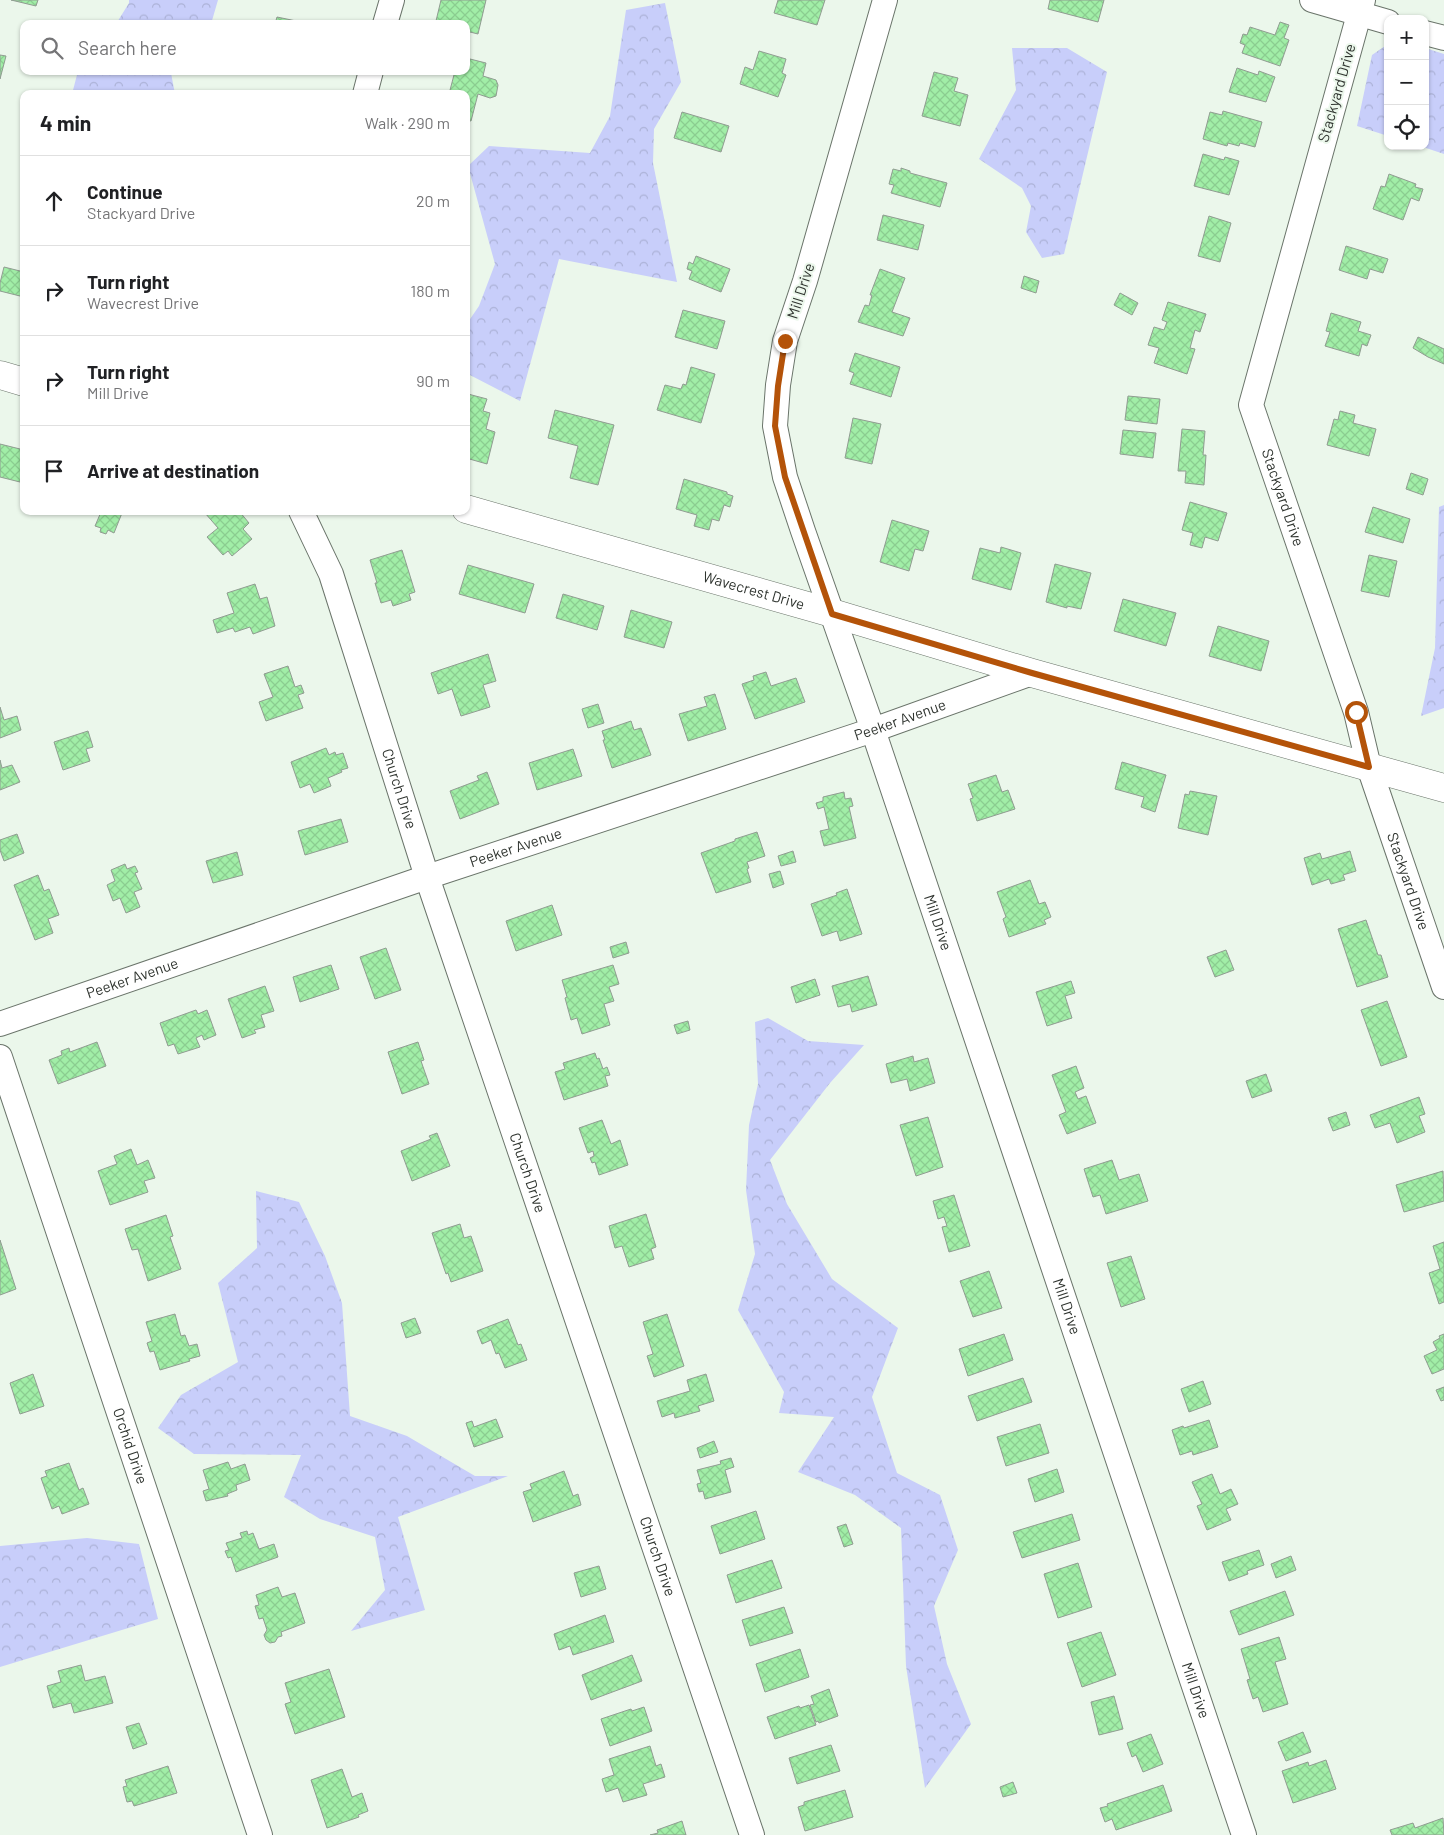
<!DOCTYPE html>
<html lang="en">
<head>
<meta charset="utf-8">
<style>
	:root { --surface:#fff; --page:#f2f2f2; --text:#202124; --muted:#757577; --line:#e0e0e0 }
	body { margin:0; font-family:Barlow,sans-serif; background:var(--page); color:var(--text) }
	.controls { position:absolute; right:15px; top:15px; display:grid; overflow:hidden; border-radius:10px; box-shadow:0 1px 4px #0004 }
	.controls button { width:45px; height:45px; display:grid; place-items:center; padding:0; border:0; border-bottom:1px solid var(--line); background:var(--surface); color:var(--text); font:25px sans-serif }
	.stop { position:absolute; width:15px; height:15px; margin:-11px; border:4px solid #b45309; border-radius:50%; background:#fff }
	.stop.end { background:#b45309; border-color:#fff; box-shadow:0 1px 5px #0008 }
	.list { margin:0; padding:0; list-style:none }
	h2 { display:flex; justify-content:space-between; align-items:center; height:65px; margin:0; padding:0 20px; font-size:21px }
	h2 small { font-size:16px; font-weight:400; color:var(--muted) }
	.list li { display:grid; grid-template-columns:32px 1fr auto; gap:15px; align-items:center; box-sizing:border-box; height:90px; padding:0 20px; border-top:1px solid var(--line) }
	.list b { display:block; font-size:19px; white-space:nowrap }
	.list p { margin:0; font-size:16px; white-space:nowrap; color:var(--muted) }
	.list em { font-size:16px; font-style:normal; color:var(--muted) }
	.icon { flex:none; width:28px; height:28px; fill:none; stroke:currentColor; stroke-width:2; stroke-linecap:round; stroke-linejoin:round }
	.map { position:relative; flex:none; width:1444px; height:1835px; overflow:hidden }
	.search { position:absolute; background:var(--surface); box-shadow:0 1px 4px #0004; left:20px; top:20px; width:450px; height:55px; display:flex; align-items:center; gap:12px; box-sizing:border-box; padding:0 18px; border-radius:10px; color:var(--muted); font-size:19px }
	.panel { position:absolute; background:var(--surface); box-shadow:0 1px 4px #0004; left:20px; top:90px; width:450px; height:425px; border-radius:10px }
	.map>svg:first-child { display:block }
	.forest { fill:url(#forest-crowns) }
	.building { fill:url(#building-cross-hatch); stroke:#909c91 }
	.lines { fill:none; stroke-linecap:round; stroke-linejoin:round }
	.street-casing { stroke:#6a746a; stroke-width:26 }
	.secondary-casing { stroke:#6a746a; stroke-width:29 }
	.street { stroke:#fff; stroke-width:24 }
	.secondary { stroke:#fff; stroke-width:28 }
	.route { stroke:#b45309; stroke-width:6 }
	.labels { text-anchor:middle; stroke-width:4; stroke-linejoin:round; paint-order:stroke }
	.street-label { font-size:15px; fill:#2f342f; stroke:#ebf7eb }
</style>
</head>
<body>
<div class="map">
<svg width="1444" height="1835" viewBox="0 0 1444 1835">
	<defs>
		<pattern id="forest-crowns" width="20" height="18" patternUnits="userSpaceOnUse" patternTransform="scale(1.25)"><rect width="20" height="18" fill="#c8cefa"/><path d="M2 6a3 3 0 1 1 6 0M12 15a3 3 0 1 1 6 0" fill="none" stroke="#acb2d7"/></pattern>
		<pattern id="building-cross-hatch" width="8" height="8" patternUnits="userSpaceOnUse" patternTransform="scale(1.25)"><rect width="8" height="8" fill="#a1eea7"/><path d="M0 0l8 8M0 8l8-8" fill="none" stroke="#8bcd90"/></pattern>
	</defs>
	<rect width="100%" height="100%" fill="#ebf7eb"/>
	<path class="forest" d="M129,0H218L211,24H116L129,3Z
		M665,3L681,82L654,129L653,163L677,282L559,259L520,401L466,373V325L479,306L495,264L468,166L489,146L590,153L610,116L626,10Z
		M1388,44V136L1357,126L1372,55Z
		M1012,48H1067L1107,72L1064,254L1042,258L1026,232L1031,206L1022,188L979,159L1016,90Z
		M1425,48L1444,54V154L1420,146H1425Z
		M78,71H186L171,73L175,94H72Z
		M1444,505V708L1421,716L1435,648L1439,507Z
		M768,1018L808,1041L864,1045L830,1083L770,1160L787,1204L832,1279L898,1328L872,1397L897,1473L940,1495L958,1550L934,1606L947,1664L971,1724L925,1788L906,1666L901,1528L855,1495L798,1472L834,1417L779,1413L784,1392L738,1310L755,1254L746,1190L749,1125L758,1084L755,1022Z
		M256,1191L299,1202L325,1256L342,1303L350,1416L407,1436L475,1476H508L398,1517L425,1610L351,1631L385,1590L375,1537L320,1519L284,1497L301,1455L194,1454L158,1428L181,1395L238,1362L218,1283L257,1248Z
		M87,1538L139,1544L158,1619L0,1667V1546Z"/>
	<path class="building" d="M11,0H38L36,6Z
		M441,0H486L478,34L466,31V24H442L436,21Z
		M778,0H825L817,25L774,13Z
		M1050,0H1104L1098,22L1048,9Z
		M277,17L301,22V24H275Z
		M1280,22L1289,25L1284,38L1289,40L1280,66L1242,53L1245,45L1240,43L1243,34L1247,35L1250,27L1275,35Z
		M759,51L786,59L782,73L786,75L778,97L740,84L745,67L753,70Z
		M0,55L6,56L0,79Z
		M466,58L486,63L483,76L496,80L498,85L496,96L490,98L478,94L471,121L466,120V94H449L455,71H466Z
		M1237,68L1258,75L1259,71L1275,77L1266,102L1229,92Z
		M934,72L958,78L954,91L968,95L960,126L922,116Z
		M1223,111L1262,122L1255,147L1240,143L1239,146L1228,143L1227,146L1203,139L1210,112L1222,115Z
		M682,112L729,126L721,152L674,138Z
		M1203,154L1224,160L1225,157L1239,161L1229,195L1194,186Z
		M901,168L910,171V173L947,183L940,207L891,193L894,185L889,184L893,169L901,171Z
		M1389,174L1416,184L1415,187L1423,189L1419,201L1411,198L1403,220L1373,209L1381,186L1385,187Z
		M883,215L924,225L918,250L877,240Z
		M1209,216L1231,223L1220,262L1198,256Z
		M1346,246L1388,259L1383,273L1370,269L1367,279L1339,270Z
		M696,256L730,269L721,292L689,279L692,271L687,269L689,262L693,264Z
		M4,267L24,272V297L0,291V283Z
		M880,269L905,278L892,312L910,318L903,336L858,322L865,305L869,306L872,295H870Z
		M1024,276L1039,281L1036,293L1021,288Z
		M1120,293L1138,303L1132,315L1114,305Z
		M1168,302L1206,314L1200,332L1195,330L1190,348L1195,349L1187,374L1154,363L1159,348L1148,345L1154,327L1164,330L1167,322L1162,320Z
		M683,310L725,321L717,349L675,337Z
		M1331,313L1361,322L1358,331L1371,335L1367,346L1362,344L1359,356L1325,346L1330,332L1326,331Z
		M1418,337L1444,349V364L1428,357L1413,348Z
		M855,353L900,367L891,397L850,384L854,373L849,371Z
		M691,367L715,374L701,423L657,410L665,385L681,389L683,384L686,385Z
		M468,394L487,399L483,411L490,413L486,429L495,432L487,464L466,458V402Z
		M1128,396L1160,399L1157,424L1125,420Z
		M555,410L614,425L598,485L570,478L578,446L548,438Z
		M1340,411L1355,415L1353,423L1376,429L1369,456L1327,445L1334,419L1338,420Z
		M853,418L881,424L872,464L845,458Z
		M1182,429L1205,431L1203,455H1206L1204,485L1185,483L1186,471H1178Z
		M1123,430L1156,433L1153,458L1120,454Z
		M0,444L24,450V483L0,477Z
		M1411,473L1428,479L1423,495L1406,489Z
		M684,479L727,492V494L733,496L730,507L724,505L719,521L712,519L709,530L694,526L697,515L676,509Z
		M1190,502L1227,513L1218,541L1205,537L1202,548L1190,545L1193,533L1182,530Z
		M1373,507L1410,519L1403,543L1365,532Z
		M103,511H127L126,514L122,513L114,533L108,530L106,534L100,532L101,528L95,526L101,512Z
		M207,511H239L249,523L243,529L252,539L232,556L228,551L223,555L207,537L218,528L205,513Z
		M892,520L929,531L923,551L915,549L909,571L880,562Z
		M1001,547L1021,553L1011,590L972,579L980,548L1000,553Z
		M402,550L415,592L409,594L411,600L393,606L391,600L381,603L375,583H377L370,560Z
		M1369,555L1397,561L1389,597L1361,591Z
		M1055,564L1091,573L1081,609L1067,606V608L1046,602Z
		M468,565L534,584L525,613L459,594Z
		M255,584L260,599L267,597L275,626L253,634L250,627L235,632L233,628L217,633L213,620L234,613L227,593Z
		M563,594L604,606L597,630L556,618Z
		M1123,599L1176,613L1166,646L1114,631Z
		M631,610L672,622L664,648L624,637Z
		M1218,626L1269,641L1261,671L1209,656Z
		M488,654L496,681L483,685L490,707L461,716L452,689L438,694L431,673Z
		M288,666L295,687L301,685L304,693L298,695L303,708L266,721L259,702L273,697L264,674Z
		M766,672L771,686L796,678L805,702L755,719L742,684L754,680L753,676Z
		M715,694L726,729L688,741L679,714L707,706L704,697Z
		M598,704L604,723L588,728L582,709Z
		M0,707L4,720L17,716L21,730L0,738Z
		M631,721L634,730L641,728L651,755L612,768L603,740H605L602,731Z
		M88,731L93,747L86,749L90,761L63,770L54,742Z
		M326,748L329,755L335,752L336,755L343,753L348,768L341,770L342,772L328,778L331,786L314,793L310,784L300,788L291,762Z
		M573,749L582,776L537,790L529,763Z
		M0,760L2,768L12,765L20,782L0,790Z
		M1122,762L1166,775L1155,812L1141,807L1144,797L1115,789Z
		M487,772L499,804L460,819L450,791L479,780L477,776Z
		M996,775L1002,792L1008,790L1015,809L977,821L970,799L973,798L968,784Z
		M1190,791L1217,796L1208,835L1178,828L1185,794L1189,795Z
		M844,792L845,799L851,798L853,806L849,807L856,838L824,846L820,831L829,829L824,807L818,809L816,803L823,801V797Z
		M341,819L348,842L305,855L298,831Z
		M757,832L765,856L747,862L749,868L747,869L751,882L716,893L701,853L735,841V839Z
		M17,834L24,853L4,861L0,850V840Z
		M793,851L796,862L781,866L778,856Z
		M1350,851L1356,871L1343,875L1345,880L1331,884L1329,879L1312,885L1304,858L1320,853L1322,859Z
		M237,852L243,875L213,883L206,861Z
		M125,864L127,869L135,866L138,872L135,873L142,889L134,892L140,907L126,913L120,898L113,901L107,885L115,881L111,870Z
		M780,871L784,884L773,888L769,874Z
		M38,875L44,891L49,889L59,915L48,919L53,933L35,940L14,885Z
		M1030,880L1039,904L1045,902L1051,917L1044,920L1046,924L1009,937L1003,919L1006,917L997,892Z
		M847,889L862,934L840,941L837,931L822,936L811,904L837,895L836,893Z
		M552,905L562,935L516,951L506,921Z
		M1366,920L1378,955H1381L1388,977L1357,987L1338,929Z
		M626,942L629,953L613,958L610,947Z
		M386,948L401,990L375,999L360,957Z
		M1226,950L1234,970L1215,977L1207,957Z
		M331,965L339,989L300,1002L293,977Z
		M613,965L619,984L609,987L614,1001L604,1004L610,1025L582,1034L577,1018L571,1020L565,998L567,997L562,980Z
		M868,976L877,1005L852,1012L850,1004L838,1007L832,986Z
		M815,979L820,995L796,1003L791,987Z
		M1071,981L1075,993L1065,996L1072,1018L1047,1026L1036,992Z
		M265,986L274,1011L261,1015L265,1027L254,1030L256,1033L242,1038L228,999Z
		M1387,1001L1407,1057L1381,1066L1361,1010Z
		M196,1010L198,1014L207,1010L216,1035L204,1040L202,1035L196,1038L200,1047L178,1054L174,1044L168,1046L160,1023Z
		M688,1021L690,1030L677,1034L674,1025Z
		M97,1042L106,1066L58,1084L49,1060L62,1055L61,1051L69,1048L70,1052Z
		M418,1042L424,1060L421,1061L429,1084L402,1094L388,1052Z
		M595,1053L597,1059L599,1058L603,1069L607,1067L610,1075L605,1076L608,1086L564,1100L555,1072L565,1069L563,1063Z
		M913,1056L914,1062L928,1058L935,1083L910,1091L907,1079L891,1083L886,1064Z
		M1076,1066L1084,1088L1075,1092L1078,1099L1086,1096L1096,1123L1067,1134L1059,1115L1066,1112L1052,1075Z
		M1266,1074L1272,1091L1252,1098L1246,1081Z
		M1419,1097L1425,1114L1419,1116L1425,1132L1397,1143L1390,1123L1375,1128L1370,1115Z
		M1346,1112L1350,1125L1333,1131L1328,1118Z
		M928,1117L943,1167L916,1176L900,1125Z
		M602,1120L611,1144L620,1140L628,1165L599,1175L595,1162L592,1163L590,1158L594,1156L593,1151L588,1153L579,1128Z
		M437,1133L450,1166L412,1181L401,1151L431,1139L429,1136Z
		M131,1149L137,1165L148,1160L155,1178L144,1181L148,1192L110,1205L98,1171L117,1164L114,1156Z
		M1112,1160L1119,1180L1139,1174L1148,1201L1106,1214L1100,1195L1093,1197L1084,1169Z
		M1443,1171L1444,1201L1404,1212L1396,1185Z
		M954,1195L970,1246L949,1252L942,1227L947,1226L944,1217L938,1219L933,1201Z
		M646,1214L656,1247L651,1249L654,1259L629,1267L622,1246L615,1248L609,1226Z
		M166,1215L173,1236L170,1237L181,1269L148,1281L138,1249L132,1250L125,1229Z
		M460,1224L464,1238L471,1236L483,1271L451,1282L448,1273L446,1274L432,1233Z
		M0,1240L16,1289L0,1295Z
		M1444,1242V1302L1439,1304L1429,1273L1440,1269L1433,1246Z
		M1131,1256L1145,1299L1121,1307L1107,1263Z
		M989,1271L1002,1308L973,1317L960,1281Z
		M175,1314L181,1336L185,1335L189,1346L197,1344L200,1356L189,1359L190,1361L160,1370L154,1351L150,1352L147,1343L152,1341L146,1322Z
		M667,1314L684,1366L654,1377L647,1356L653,1354L643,1322Z
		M415,1318L421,1333L406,1338L401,1323Z
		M508,1319L518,1345L521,1344L527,1360L505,1368L499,1353L496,1354L491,1340L482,1344L477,1331Z
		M1004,1334L1013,1360L968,1376L959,1349Z
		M1444,1334V1369L1432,1374L1424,1356L1437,1350L1433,1342L1440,1338L1439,1336Z
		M33,1374L44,1406L20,1414L10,1383Z
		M706,1374L714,1401L698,1406L700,1411L675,1418L674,1413L662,1417L657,1401L690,1391L687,1380Z
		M1023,1378L1032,1402L977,1421L968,1396Z
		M1203,1381L1211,1404L1189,1412L1181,1389Z
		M1444,1387V1400L1441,1401L1436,1390Z
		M496,1419L503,1437L474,1447L466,1423L472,1421L474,1427Z
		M1209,1420L1218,1447L1193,1455L1192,1451L1180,1455L1172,1430L1183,1426L1184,1428Z
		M1040,1424L1049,1453L1006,1466L997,1437Z
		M714,1441L718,1452L700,1458L697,1448Z
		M731,1458L734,1467L725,1470L731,1492L705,1499L703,1491L699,1492L697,1484L701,1483L697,1470L721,1464L720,1461Z
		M228,1462L231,1469L245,1464L250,1480L236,1485L237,1490L227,1494L228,1496L206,1501L203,1491L209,1489L203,1470Z
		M69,1463L79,1490L83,1488L89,1504L62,1514L59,1506L52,1509L41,1478L47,1476L45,1471Z
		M1057,1469L1064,1492L1035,1502L1028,1479Z
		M564,1471L573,1496L578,1494L581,1505L533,1522L523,1492L532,1489L530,1484Z
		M1212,1474L1220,1494L1231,1489L1238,1504L1226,1509L1231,1520L1207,1530L1197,1506L1202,1504L1192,1482Z
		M756,1511L765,1539L720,1554L711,1526Z
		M1072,1514L1080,1540L1022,1558L1013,1532Z
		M846,1524L853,1544L844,1547L837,1527Z
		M247,1531L248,1535L253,1533L259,1549L274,1544L278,1557L236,1572L231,1557L228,1558L225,1551L229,1550L226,1543L242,1538L240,1533Z
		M1259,1550L1264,1565L1247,1571L1248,1574L1229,1581L1222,1562Z
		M1291,1556L1296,1570L1276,1578L1271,1564Z
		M772,1560L782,1588L736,1603L727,1575Z
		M1078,1563L1092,1607L1058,1618L1044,1574Z
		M599,1566L606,1589L581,1597L574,1573Z
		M278,1587L282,1597L295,1593L305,1623L281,1632L282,1636L278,1637L275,1642L270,1643L266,1640L264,1635L267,1630L263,1618L259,1619L255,1606L259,1605L256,1595Z
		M1285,1591L1294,1615L1239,1635L1230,1611Z
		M784,1607L793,1633L750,1646L742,1620Z
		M605,1615L614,1642L573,1655L570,1646L559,1650L554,1634Z
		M1101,1632L1116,1675L1082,1687L1067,1643Z
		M1279,1637L1286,1659L1275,1662L1288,1704L1263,1712L1258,1697L1253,1699L1247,1680L1250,1679L1241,1649Z
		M800,1649L809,1677L765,1692L756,1664Z
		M632,1655L642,1681L591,1700L582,1675Z
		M81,1665L85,1681L105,1676L113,1703L74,1713L71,1703L53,1708L47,1686L61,1682L58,1671Z
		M329,1669L345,1717L295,1734L285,1704L291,1702L285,1683Z
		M829,1689L838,1716L819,1723L818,1721L816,1722L810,1705L814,1704L811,1696Z
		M1114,1696L1123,1729L1099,1735L1091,1702Z
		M809,1705L816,1725L775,1739L767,1717L799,1706L800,1708Z
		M644,1707L652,1731L610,1746L601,1719L631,1709L632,1711Z
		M139,1723L147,1744L133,1749L126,1727Z
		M1303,1732L1311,1752L1286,1761L1278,1742Z
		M1151,1734L1163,1764L1143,1772L1136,1755L1132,1757L1127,1743Z
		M831,1745L840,1771L797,1784L789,1758Z
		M650,1746L656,1766L661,1764L665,1777L643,1784L647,1795L623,1802L618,1788L606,1792L602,1779L614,1775L609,1759Z
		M1326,1760L1336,1789L1293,1803L1282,1771L1308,1762L1309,1766Z
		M168,1766L177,1793L134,1806L132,1801L127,1802L123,1787L127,1786L125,1780Z
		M342,1769L352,1797L362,1793L368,1811L358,1815L359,1817L327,1828L311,1780Z
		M1013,1782L1017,1793L1003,1797L1000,1787Z
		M1163,1785L1172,1811L1116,1830L1112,1819L1105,1822L1100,1808L1108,1806L1107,1804Z
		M845,1790L853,1817L805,1831L798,1807L804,1805V1802Z
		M1443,1818L1444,1835H1392L1390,1830L1413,1823L1415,1828Z
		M682,1821L686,1835H650L658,1833L657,1830Z"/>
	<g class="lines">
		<defs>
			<g id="street">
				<path id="s1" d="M885,0L805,281L785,341L778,385L775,426L785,477L803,531L873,730L1244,1835"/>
				<path d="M1312,0L1388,22"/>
				<path id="s2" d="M1363,0L1251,405L1356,712L1369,767L1444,987"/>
				<path d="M385,24L392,0"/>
				<path d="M1425,33L1444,38"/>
				<path d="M365,94L371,71"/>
				<path id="s3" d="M301,511L331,574L427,877L752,1835"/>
				<path id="s4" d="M0,1024L427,877L873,730L1032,673"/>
				<path id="s5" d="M0,1057L260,1835"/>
			</g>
			<g id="secondary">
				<path d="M0,375L24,382"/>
				<path id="s6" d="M466,509L832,613L1032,673L1444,788"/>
			</g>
		</defs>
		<use href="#street" class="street-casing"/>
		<use href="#secondary" class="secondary-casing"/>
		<use href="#street" class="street"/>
		<use href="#secondary" class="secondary"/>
	</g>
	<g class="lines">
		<path class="route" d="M785,341L778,386L775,426L785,477L832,614L1032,673L1369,767L1356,712"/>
	</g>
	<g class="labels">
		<g class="street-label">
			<text transform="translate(1337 93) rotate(-74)" y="5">Stackyard Drive</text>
			<text transform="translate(801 291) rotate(-72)" y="5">Mill Drive</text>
			<text dy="5" stroke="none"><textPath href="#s2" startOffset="518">Stackyard Drive</textPath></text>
			<text dy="5" stroke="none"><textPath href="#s6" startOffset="299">Wavecrest Drive</textPath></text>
			<text dy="5" stroke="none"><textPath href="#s4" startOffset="950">Peeker Avenue</textPath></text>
			<text dy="5" stroke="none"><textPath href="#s3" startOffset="295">Church Drive</textPath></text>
			<text dy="5" stroke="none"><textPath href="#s4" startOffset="545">Peeker Avenue</textPath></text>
			<text dy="5" stroke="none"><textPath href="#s2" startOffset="922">Stackyard Drive</textPath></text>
			<text dy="5" stroke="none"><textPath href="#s1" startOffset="964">Mill Drive</textPath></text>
			<text dy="5" stroke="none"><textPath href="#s4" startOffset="140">Peeker Avenue</textPath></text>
			<text dy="5" stroke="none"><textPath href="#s3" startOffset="700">Church Drive</textPath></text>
			<text dy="5" stroke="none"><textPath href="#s1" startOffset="1369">Mill Drive</textPath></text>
			<text dy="5" stroke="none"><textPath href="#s5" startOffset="410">Orchid Drive</textPath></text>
			<text dy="5" stroke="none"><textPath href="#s3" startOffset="1105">Church Drive</textPath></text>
			<text dy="5" stroke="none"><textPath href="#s1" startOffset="1774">Mill Drive</textPath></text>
		</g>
	</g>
</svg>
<div class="controls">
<button>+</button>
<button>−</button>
<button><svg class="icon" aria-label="locate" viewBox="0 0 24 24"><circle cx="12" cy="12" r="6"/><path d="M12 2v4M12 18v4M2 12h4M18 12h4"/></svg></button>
</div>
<div class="stop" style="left:1356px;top:712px"></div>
<div class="stop end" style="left:785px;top:341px"></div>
<div class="search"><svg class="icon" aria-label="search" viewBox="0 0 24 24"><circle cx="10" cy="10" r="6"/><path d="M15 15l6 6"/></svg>Search here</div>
<section class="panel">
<h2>4 min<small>Walk · 290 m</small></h2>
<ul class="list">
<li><svg class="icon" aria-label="ahead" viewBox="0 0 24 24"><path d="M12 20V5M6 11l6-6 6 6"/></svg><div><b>Continue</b><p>Stackyard Drive</p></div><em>20 m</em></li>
<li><svg class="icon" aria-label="right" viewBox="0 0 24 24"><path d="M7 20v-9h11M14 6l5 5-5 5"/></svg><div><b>Turn right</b><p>Wavecrest Drive</p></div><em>180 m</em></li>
<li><svg class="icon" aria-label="right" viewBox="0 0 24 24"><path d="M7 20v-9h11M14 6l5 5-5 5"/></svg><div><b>Turn right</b><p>Mill Drive</p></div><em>90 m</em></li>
<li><svg class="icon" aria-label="arrive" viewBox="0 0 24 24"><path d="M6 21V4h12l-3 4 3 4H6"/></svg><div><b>Arrive at destination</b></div></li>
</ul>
</section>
</div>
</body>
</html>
